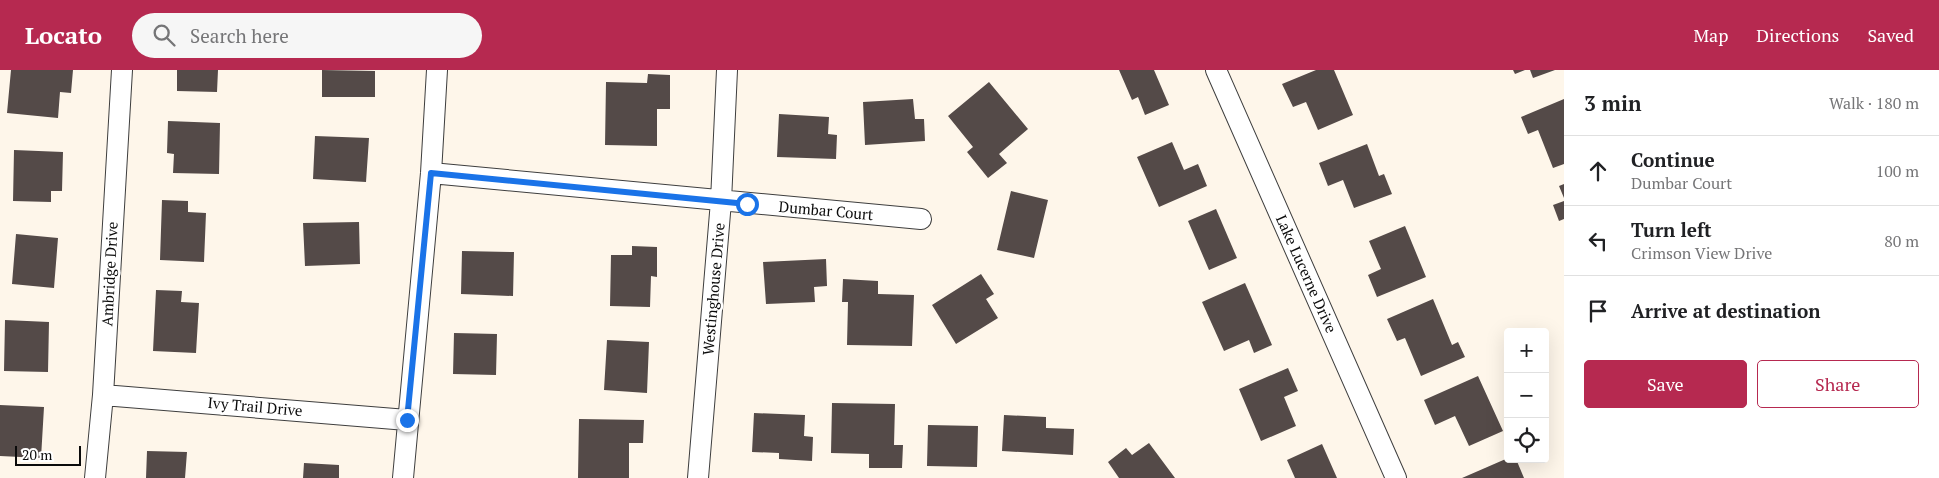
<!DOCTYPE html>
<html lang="en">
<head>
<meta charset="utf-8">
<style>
	:root { --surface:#fff; --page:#f6f6f6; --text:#202124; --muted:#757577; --line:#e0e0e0; --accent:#b62950 }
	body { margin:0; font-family:"PT Serif",serif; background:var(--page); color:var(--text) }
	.controls { position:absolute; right:15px; bottom:15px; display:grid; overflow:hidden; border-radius:5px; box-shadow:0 5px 20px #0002 }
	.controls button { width:45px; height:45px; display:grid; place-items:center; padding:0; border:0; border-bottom:1px solid var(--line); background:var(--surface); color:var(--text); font:25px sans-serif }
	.scale { position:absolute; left:15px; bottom:12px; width:66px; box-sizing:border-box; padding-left:5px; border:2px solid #0b0b0b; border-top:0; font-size:14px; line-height:18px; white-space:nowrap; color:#0b0b0b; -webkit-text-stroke:4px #fff; paint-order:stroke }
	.stop { position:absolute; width:15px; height:15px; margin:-11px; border:4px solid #1a73e8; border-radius:50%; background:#fff }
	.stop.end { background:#1a73e8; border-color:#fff; box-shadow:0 1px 5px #0008 }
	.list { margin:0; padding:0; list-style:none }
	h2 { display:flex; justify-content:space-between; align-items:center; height:65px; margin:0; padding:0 20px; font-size:21px }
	h2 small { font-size:16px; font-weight:400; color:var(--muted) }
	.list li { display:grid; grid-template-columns:32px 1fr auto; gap:15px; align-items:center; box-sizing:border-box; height:70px; padding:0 20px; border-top:1px solid var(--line) }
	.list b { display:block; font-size:19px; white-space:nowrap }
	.list p { margin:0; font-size:16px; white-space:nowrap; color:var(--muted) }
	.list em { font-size:16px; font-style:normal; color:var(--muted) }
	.actions { display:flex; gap:10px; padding:15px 20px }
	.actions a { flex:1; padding:11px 0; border:1px solid var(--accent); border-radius:5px; text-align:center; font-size:18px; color:var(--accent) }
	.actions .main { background:var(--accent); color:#fff }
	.icon { flex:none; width:28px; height:28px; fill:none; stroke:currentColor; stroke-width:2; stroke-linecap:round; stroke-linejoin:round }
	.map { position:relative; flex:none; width:1564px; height:408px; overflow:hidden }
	header { display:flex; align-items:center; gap:30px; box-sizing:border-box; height:70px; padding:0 25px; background:var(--accent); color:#fff }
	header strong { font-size:24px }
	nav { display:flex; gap:28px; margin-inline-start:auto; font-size:18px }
	.search { width:350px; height:45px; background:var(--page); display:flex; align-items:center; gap:12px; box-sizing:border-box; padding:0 18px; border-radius:28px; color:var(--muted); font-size:19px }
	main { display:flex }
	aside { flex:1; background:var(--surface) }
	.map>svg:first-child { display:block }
	.building { fill:#544a48 }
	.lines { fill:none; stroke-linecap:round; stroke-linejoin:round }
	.minor-casing { stroke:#3e3e3e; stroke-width:22 }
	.minor { stroke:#fff; stroke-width:20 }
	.route { stroke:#1a73e8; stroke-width:6 }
	.labels { text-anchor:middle; stroke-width:5; stroke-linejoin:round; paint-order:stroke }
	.street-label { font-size:15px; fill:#0b0b0b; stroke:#fff }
</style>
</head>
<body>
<header>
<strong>Locato</strong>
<div class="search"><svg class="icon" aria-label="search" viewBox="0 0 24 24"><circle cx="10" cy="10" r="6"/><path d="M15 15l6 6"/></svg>Search here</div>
<nav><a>Map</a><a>Directions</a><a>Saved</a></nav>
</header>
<main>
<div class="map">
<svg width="1564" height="408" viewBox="0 0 1564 408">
	<rect width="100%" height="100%" fill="#fef6ea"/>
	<path class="building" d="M11,0H73L71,23L60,22L58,48L7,43Z
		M177,0H218L217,22L177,21Z
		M322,0L375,1V27H322Z
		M1119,0H1154L1169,35L1145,45L1138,27L1132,30Z
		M1316,0H1334L1353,45L1318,60L1306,32L1293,37L1282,14Z
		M1513,0H1525L1515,4Z
		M1530,0H1555L1533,8Z
		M648,4L670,5V39H657V76L605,75L606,12L647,13Z
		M989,12L1028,59L999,84L1007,93L988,108L967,82L973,77L948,46Z
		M913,29L915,49H924L925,71L865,75L863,32Z
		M1564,29V94L1553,98L1538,60L1528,64L1521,47Z
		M779,44L829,47L828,64L837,65L836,89L777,87Z
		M168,51L220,53L219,104L173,103L174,84L167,83Z
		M315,66L369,68L366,112L313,109Z
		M1172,72L1184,100L1198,94L1207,116L1159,137L1137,87Z
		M1367,74L1379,106L1384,104L1392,124L1354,138L1343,110L1328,116L1319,93Z
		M14,80L63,82L62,121H51V132L13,131Z
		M1564,114V128L1559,116Z
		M1011,121L1048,130L1034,188L997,180Z
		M162,130L188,131V142L206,143L204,192L160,190Z
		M1564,131V149L1559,151L1553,135Z
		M1216,139L1237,188L1209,200L1188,151Z
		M359,152L360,194L305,196L303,153Z
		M1405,156L1426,207L1377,227L1368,205L1381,199L1369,171Z
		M16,164L58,168L54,218L12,214Z
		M632,176L657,177V207L651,206L650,237L610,236L611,185H632Z
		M462,181L514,182L513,226L461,224Z
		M826,189L827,216L814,217L815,232L766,234L763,192Z
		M981,204L994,224L986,229L998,248L956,274L932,235Z
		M843,209L878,211V224L914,225L912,276L847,275L848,232H842Z
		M1245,213L1272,275L1254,283L1249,270L1224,281L1202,232Z
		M156,220L182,221L181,232L199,233L196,283L153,281Z
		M1433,229L1452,275L1458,272L1465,287L1421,306L1405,268L1397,271L1387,249Z
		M5,250L49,252L48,302L4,301Z
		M454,263L497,264L496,305L453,304Z
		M607,270L649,272L647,323L604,320Z
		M1288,298L1298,321L1284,327L1296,356L1261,371L1239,319Z
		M1478,306L1503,361L1469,376L1455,346L1435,355L1424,330Z
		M832,333L895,334L894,375H903L902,398H869V384L831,383Z
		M0,335L44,337L41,388L0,386Z
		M754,343L805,345L804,366L813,367L812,391L779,389V383L752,382Z
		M1004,345L1046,347V358L1074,359L1073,385L1002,381Z
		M579,349L644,350L643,373H629V408H578Z
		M928,355L978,356L977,397L927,396Z
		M1149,373L1175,408H1119L1108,392L1126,378L1132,385Z
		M1322,374L1337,408H1295L1287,390Z
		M147,381L187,382L185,408H146Z
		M1508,388L1516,389L1524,408H1462Z
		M304,393L339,395V408H303Z"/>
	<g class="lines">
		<defs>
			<path id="minor" d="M1216,0L1396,408
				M431,103L921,149
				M103,325L407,350
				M95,408L103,325L122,0
				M403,408L431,103L437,0
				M698,408L721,131L727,0"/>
		</defs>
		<use href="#minor" class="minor-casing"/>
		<use href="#minor" class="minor"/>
	</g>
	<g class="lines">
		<path class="route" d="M407,350L431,103L747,134"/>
	</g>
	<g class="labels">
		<g class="street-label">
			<text transform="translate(826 141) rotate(5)" y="5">Dumbar Court</text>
			<text transform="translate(110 204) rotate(-87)" y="5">Ambridge Drive</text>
			<text transform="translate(1306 204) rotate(66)" y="5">Lake Lucerne Drive</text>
			<text transform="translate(714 219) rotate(-85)" y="5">Westinghouse Drive</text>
			<text transform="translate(255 337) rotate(5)" y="5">Ivy Trail Drive</text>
		</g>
	</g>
</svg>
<div class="controls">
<button>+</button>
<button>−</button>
<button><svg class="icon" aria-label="locate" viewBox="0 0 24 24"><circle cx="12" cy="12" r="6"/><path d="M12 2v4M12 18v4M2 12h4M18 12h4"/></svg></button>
</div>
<div class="scale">20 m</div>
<div class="stop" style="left:747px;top:134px"></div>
<div class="stop end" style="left:407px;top:350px"></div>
</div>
<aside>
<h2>3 min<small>Walk · 180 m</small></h2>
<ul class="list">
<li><svg class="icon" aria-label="ahead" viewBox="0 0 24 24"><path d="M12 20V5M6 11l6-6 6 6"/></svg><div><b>Continue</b><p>Dumbar Court</p></div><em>100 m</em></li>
<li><svg class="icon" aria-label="left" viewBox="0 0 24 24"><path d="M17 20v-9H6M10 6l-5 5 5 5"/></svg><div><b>Turn left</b><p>Crimson View Drive</p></div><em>80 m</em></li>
<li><svg class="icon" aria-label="arrive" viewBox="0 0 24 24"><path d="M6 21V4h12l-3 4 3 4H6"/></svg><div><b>Arrive at destination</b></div></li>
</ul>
<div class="actions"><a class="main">Save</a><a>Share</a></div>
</aside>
</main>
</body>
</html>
